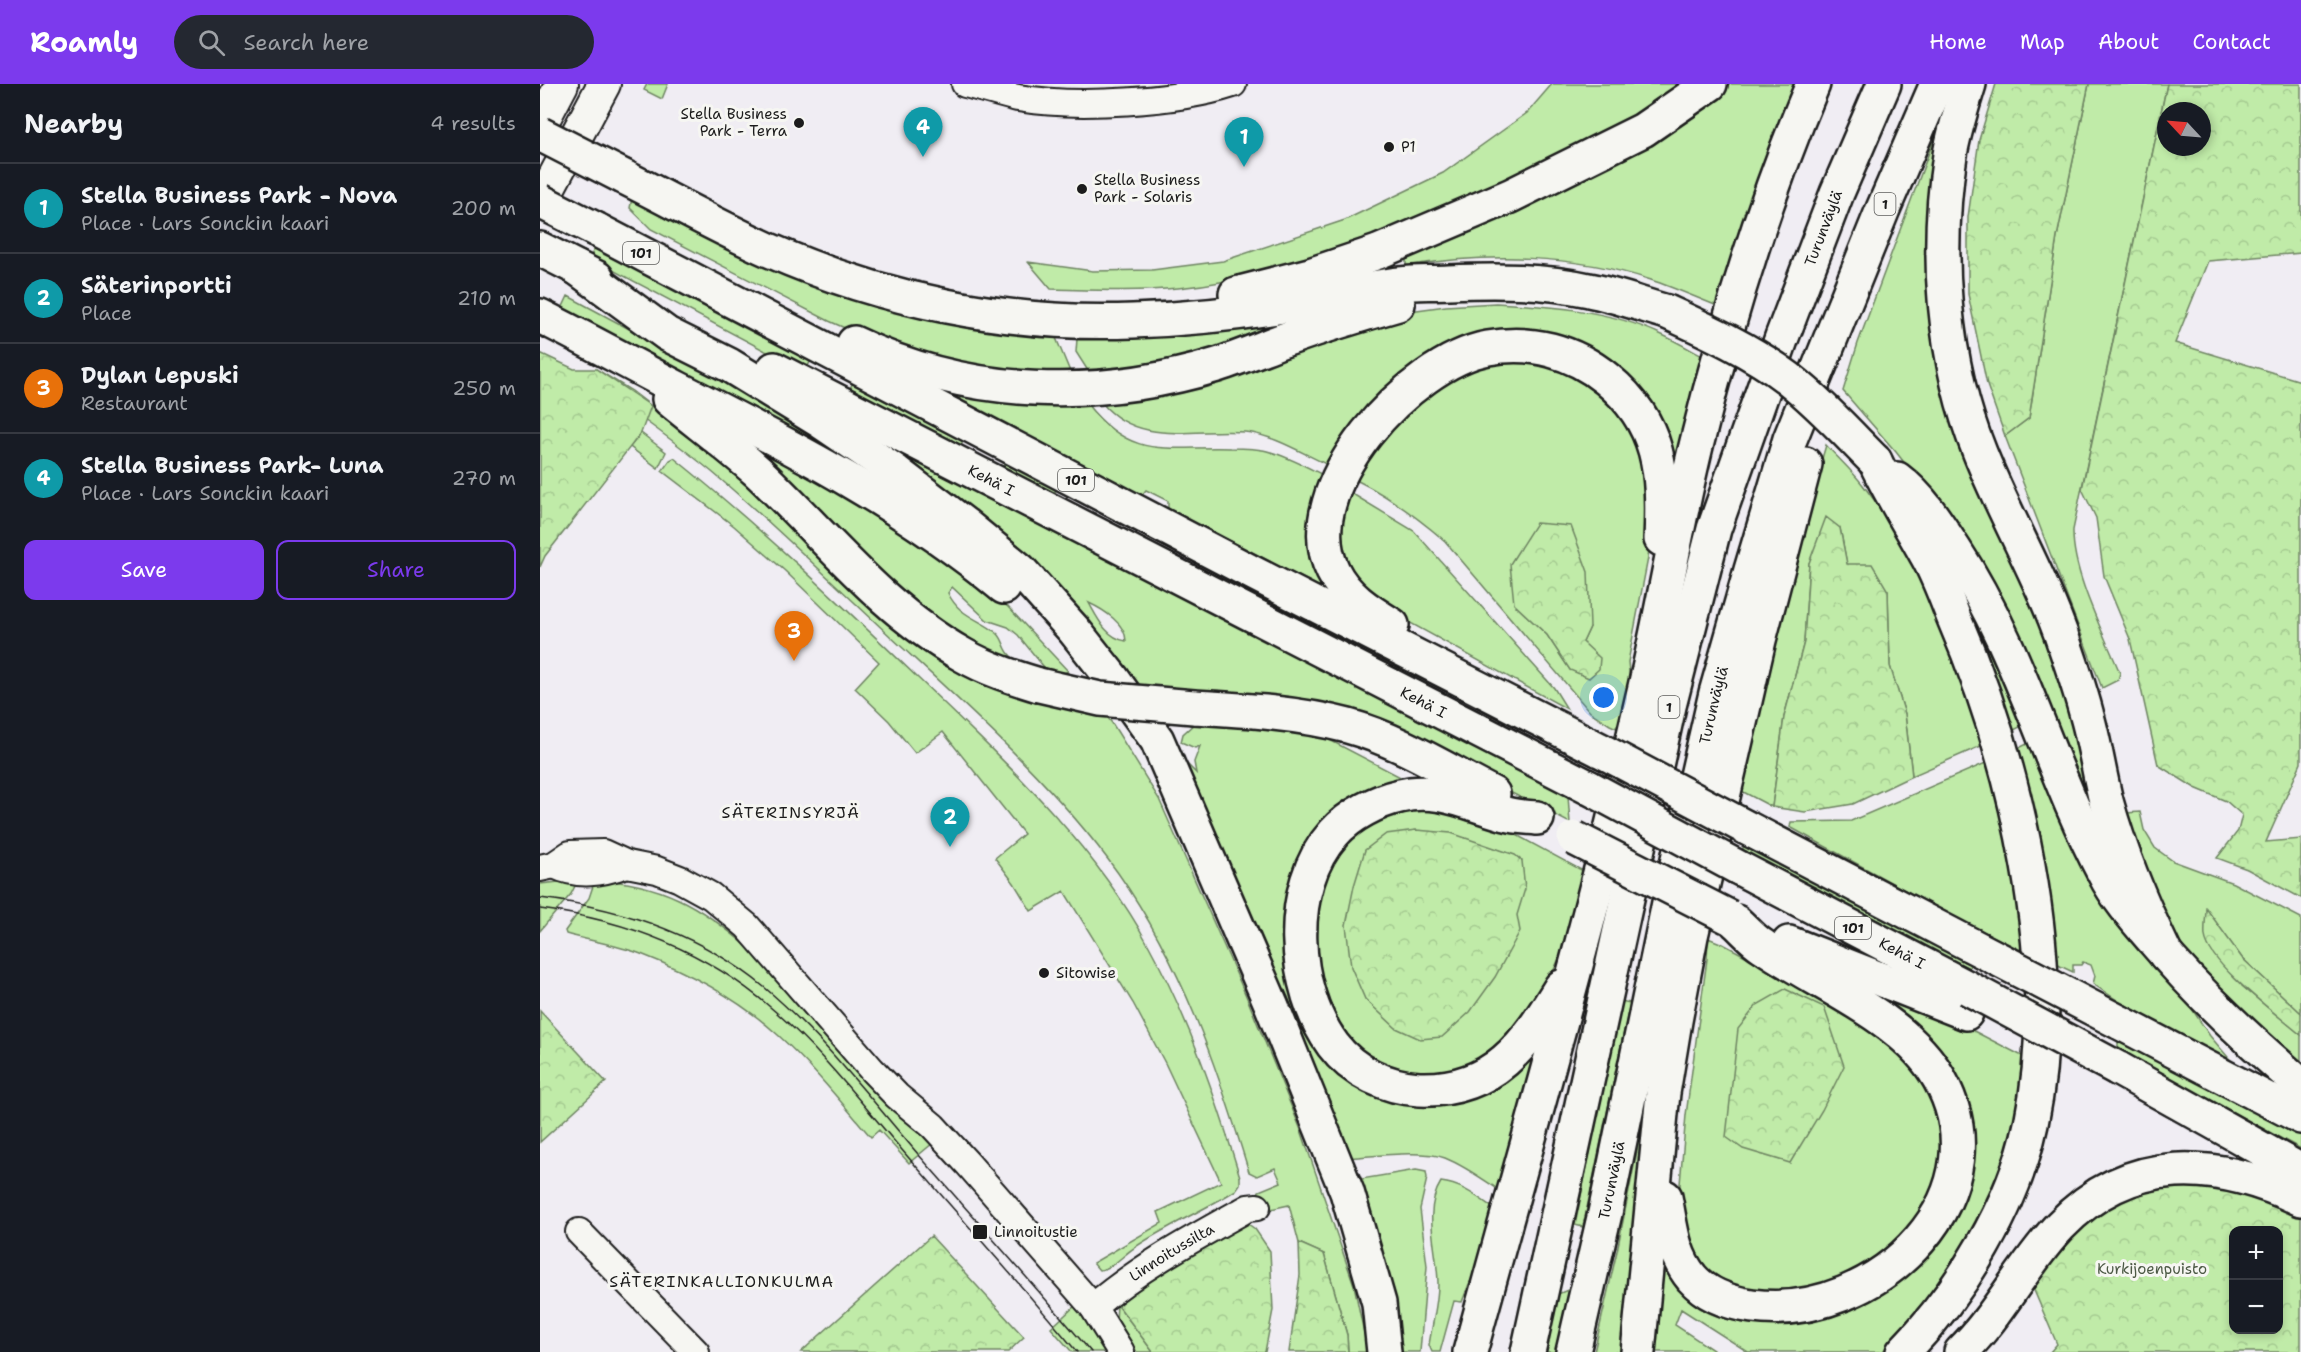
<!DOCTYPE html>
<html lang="en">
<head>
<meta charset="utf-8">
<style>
	:root { --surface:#171b24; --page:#242831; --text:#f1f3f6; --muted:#9ea1a6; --line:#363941; --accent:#7c3aed }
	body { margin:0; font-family:"Shantell Sans",sans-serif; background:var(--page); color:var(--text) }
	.controls { position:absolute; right:18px; bottom:18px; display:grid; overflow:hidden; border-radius:12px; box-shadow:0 3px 9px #0003 }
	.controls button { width:54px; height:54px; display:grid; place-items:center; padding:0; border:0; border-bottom:2px solid var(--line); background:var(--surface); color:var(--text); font:30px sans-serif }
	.compass { position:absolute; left:1617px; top:18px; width:54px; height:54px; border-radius:50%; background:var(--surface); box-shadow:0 3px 9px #0003; rotate:296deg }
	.you { position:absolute; left:1064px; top:614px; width:21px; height:21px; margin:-15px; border:4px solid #fff; border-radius:50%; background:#1a73e8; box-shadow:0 0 0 9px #1a73e833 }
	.badge { display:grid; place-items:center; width:39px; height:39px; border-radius:50%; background:var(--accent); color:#fff; font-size:20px; font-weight:700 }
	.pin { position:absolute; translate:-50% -50px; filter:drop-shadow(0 2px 3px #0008) }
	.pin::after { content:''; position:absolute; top:32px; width:21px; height:18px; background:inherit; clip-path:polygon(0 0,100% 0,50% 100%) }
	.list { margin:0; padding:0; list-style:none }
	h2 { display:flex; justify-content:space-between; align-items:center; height:78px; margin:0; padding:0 24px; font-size:26px }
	h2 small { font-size:20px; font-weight:400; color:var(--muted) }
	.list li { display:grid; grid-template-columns:39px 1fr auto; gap:18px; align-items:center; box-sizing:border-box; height:90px; padding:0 24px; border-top:2px solid var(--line) }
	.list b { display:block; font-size:22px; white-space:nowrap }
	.list p { margin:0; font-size:20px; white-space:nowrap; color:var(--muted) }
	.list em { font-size:20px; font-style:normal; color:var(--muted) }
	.actions { display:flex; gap:12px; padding:18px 24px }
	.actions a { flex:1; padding:14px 0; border:2px solid var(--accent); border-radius:12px; text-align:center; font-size:21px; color:var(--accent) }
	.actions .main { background:var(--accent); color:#fff }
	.icon { flex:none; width:33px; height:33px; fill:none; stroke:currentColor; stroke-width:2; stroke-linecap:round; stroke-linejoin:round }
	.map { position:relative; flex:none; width:1761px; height:1268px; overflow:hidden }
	header { display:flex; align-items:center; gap:36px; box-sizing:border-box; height:84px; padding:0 30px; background:var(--accent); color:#fff }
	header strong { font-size:28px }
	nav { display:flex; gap:33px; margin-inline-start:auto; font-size:21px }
	.search { width:420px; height:54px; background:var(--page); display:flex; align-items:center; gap:15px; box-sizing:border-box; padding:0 21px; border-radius:33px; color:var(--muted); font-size:22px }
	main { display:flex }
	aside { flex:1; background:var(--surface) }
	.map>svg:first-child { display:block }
	.green { fill:#c0eba8; stroke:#6e8462; stroke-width:1.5; fill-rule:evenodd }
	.forest { fill:url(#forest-crowns); stroke:#6e8462; stroke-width:1.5; fill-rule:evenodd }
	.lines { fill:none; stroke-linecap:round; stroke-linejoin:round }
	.minor-casing { stroke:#1c1c1c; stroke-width:30 }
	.major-casing { stroke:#1c1c1c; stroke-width:36 }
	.highway-casing { stroke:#1c1c1c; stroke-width:38 }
	.minor { stroke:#f6f6f2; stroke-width:26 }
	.major { stroke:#f6f6f2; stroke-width:32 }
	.highway { stroke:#f6f6f2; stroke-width:33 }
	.tram { stroke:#1c1c1c; stroke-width:1.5 }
	.highway-bridge-casing { stroke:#1c1c1c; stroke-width:38; stroke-linecap:butt }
	.highway-bridge { stroke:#f6f6f2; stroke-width:33 }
	.poi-dot { fill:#1c1c1c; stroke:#f6f6f2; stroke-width:2 }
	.labels { text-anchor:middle; stroke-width:6; stroke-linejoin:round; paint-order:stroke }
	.shield { fill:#f6f6f2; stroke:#5d5d5c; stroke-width:1.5 }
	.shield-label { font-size:14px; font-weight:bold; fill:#1c1c1c }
	.poi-label { font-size:15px; fill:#1c1c1c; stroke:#f6f6f2; text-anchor:start }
	.street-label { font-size:15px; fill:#1c1c1c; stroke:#f6f6f2 }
	.park-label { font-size:15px; fill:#4d5a46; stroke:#f6f6f2 }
	.neighbourhood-label { font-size:16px; letter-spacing:1.5px; fill:#1c1c1c; stroke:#f6f6f2 }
</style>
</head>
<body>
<header>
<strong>Roamly</strong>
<div class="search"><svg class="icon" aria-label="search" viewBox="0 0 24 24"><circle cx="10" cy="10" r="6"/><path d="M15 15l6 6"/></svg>Search here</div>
<nav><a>Home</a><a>Map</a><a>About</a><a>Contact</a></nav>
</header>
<main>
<aside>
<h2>Nearby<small>4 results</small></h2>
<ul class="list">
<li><span class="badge" style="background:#0f9aa8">1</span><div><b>Stella Business Park - Nova</b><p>Place · Lars Sonckin kaari</p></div><em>200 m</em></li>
<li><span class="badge" style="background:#0f9aa8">2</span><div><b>Säterinportti</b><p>Place</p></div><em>210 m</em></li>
<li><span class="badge" style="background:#e8710a">3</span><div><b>Dylan Lepuski</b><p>Restaurant</p></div><em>250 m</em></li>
<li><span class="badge" style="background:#0f9aa8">4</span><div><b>Stella Business Park- Luna</b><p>Place · Lars Sonckin kaari</p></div><em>270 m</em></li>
</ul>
<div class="actions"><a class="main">Save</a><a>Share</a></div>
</aside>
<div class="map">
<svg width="1761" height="1268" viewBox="0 0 1761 1268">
	<defs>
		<pattern id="forest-crowns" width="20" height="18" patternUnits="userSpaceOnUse" patternTransform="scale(1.5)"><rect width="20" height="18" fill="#c0eba8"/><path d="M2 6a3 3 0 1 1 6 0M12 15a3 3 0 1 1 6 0" fill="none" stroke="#a4c990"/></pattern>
	</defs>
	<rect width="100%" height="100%" fill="#f0edf3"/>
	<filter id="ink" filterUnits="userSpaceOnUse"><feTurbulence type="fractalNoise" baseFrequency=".0167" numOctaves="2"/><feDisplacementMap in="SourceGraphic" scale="12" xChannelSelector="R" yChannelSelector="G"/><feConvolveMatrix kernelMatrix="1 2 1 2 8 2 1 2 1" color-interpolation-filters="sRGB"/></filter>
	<g filter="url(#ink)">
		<path class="green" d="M107,0H128L122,15L104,6Z
			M1012,0H1145C1112,21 1079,43 1044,61C1003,81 960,97 919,115C830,154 736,195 638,204C596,208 553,206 511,205L488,178L553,187L612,186L683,177L805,136L903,89L987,29Z
			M1187,0H1258L1180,223C1157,214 1135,204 1111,196C1033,170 946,169 866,182V167L1176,9Z
			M1549,0H1627L1533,446C1532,489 1563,548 1580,589L1578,596L1562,604L1465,352L1489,334L1517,153Z
			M1404,28L1392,154L1495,526L1519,590L1564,754L1407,433L1356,368L1303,307L1318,259Z
			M92,114L494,251L516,254L531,290L467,291L325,253L289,237L111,145L90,124Z
			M55,163L271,276L265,288L50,174Z
			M28,212L210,310L372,417L21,227Z
			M956,219C1011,222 1069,226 1120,250C1136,257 1151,266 1166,274L1134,393L1123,350L988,247L796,366L786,380C760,368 733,351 705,348C655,344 599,363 562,319L855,229L906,222Z
			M736,239C697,261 650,277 605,285C587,288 568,288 550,290L536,268L537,255L625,253Z
			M942,276L1022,279L1088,326L1114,418L1108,474L1088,578L1090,597L1083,647L1070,641L1050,628L905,457C877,433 849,412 816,396L853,332ZM974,520L1050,543L1030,586L1007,551Z
			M56,285L92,307L184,378L307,494L564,629L572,639L619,715L707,914L761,1046L814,1201L828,1268H808L807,1251L784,1170L759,1159L749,1121L731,1125L717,1112L719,1107L741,1098L735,1084L717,1092L709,1088C677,983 642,880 578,789C514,700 431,627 351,553C292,498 234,440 172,388C132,355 91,326 49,297Z
			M313,298L424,356L418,366L308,309Z
			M405,304L547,320C592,377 627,362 690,364C702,364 716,364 727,367C747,372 765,382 783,391L777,409L784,505L628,425V417L606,406L600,413L403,309Z
			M183,338L403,473L468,523L528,587L520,591L508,588L478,551L468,543L447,536L412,503L408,509C420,534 440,534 458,550C464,556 464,565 470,571C472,574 478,576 482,579L407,553Z
			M101,349L126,368L118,384L90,363Z
			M331,355L1028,712L1030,739L896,670L592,605ZM549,519C564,526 586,540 586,557C566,554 557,533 549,519Z
			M1286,361C1298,374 1312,387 1323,401C1383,478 1413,569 1443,661L1372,692L1365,630L1350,582L1348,507L1307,481L1300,444L1269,479L1264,558L1244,633L1232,723L1194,703L1237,529Z
			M134,374C220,443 299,518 378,594C463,676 552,757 609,862C649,935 676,1014 700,1093V1100L696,1106C663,1127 626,1142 594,1164C583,1171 571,1186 559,1186L553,1179L622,1139L618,1128L681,1098L625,979L593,919L524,807L491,827L474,799L455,774L484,750L403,648L375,669L349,637L315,604L339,578L245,487L194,442L122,387L130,376Z
			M466,377L517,404L512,413L460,387Z
			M806,406L874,447L1014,604L1027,625L834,519L800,481L799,423Z
			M1420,505L1488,639L1472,647L1448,575Z
			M613,637L626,639L646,679L656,689L654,678L660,662L655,664L641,658L643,650L654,640L691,641L782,652L868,697L795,732L755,907L864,1015L1003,949L962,1108C944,1096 925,1082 905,1074C881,1065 829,1073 802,1074Z
			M1493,657L1636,901L1670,952L1693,979L1580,918L1553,900L1555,892L1551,881L1543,878L1541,881H1533V888L1518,881L1505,787L1477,665Z
			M1448,678L1464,736L1485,868L1412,832L1250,743L1251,738L1311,737Z
			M884,722L969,747L1047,789L1027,856L1010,895L991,928L945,975L890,996L831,979L804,954L775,896L772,820L794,766L829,736Z
			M1600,728L1604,746L1615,764L1633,777L1693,799L1761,834V929L1702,874L1666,825L1702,902L1761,951V983L1715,944L1637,861L1614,822L1586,729Z
			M1204,760L1430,877L1429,889L1202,768Z
			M38,796L31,810L0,847V800Z
			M55,796C120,798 161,822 209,864L350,1022L393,1059L369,1079L339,1046L331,1053C301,1018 272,982 238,951C200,916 150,889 101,870C77,861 51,857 26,850L25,847L49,814Z
			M1168,854L1183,860L1274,909L1360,959L1411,1048L1391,1125L1334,1184L1241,1211L1177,1199L1152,1173L1138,1123L1146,1031L1167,875Z
			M1308,898L1424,942L1486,974L1479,1027L1467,1068L1439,1139L1389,1219L1342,1268H1208L1141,1225L1135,1241L1176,1268H1114L1120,1173L1125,1171C1129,1183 1133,1199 1142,1209C1165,1235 1205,1243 1237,1237L1356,1192L1428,1042Z
			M1081,917L1090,919L1043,1143L1035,1141Z
			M1120,952L1085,1268H1054L1077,1167Z
			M1578,955L1761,1050V1065L1578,966Z
			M876,1086L886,1088L887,1094L880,1125L887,1182L880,1268H858L809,1097Z
			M901,1098C923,1100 941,1116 958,1127L940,1179L929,1200L922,1218L914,1217L900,1268H892L889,1261C892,1241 898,1220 898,1200C898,1167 882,1128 901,1098Z
			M1030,1205L1016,1268H1004L1018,1210Z
			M577,1220L613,1268H597L576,1238Z
			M536,1221L567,1268H532L511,1244Z"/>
		<path class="forest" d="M1456,0H1549L1517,153L1489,334L1465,352L1447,301L1428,210V133L1439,56Z
			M1627,0H1761V169L1668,177L1635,259L1761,297V679L1726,758L1761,755V814L1707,785L1677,774L1698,747L1702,731L1686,717L1655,704L1618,681L1590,555L1564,492L1556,434L1542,405ZM1626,27H1662V63H1626Z
			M0,269L34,285H56L111,322L101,349L5,472L0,483Z
			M1286,433L1300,444L1307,480H1332L1348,507L1350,582L1365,630L1372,692L1313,720L1265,728L1232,723L1244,633L1264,558L1269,479Z
			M996,439L1031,442L1048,488L1050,543L1043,558L1060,574L1059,585L1049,594L1030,586L1007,551L974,520L970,480Z
			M876,746L911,749L975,771L982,777L985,805L977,831L980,847L955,893L930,928L902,953L880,955L856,944L825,915L811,883L806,841L814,802L825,766L846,750Z
			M1666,824L1702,874L1761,929V951C1738,931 1669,881 1665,852C1664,843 1666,833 1666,824Z
			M1245,905L1284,923L1304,982L1282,1026L1250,1079L1203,1065L1186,1053L1198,945L1217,921Z
			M0,927L66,998L0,1058Z
			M1673,1098L1761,1131V1268H1510L1517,1260L1490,1197L1519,1157L1584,1106ZM1694,1146H1738V1246H1694Z
			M704,1137L715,1145L730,1167L733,1226L725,1268H613L577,1220L581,1203Z
			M391,1152L484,1253L468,1268H261Z
			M759,1159L784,1170L807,1251L808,1268H749L760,1191Z"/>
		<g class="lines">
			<defs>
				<g id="minor">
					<path d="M425,0C442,4 460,10 478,14C536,24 638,18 693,0"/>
					<path d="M14,781C39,793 61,789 87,780"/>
					<path d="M0,784L14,781L30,770L63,769L87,780L117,786L140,795L171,812L207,842L332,986L357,1012L393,1042L428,1080L553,1223L581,1268"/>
					<path d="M39,1148L156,1268"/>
					<path id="s1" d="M553,1223C600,1183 654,1154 708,1124L717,1123"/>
				</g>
				<path id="major" d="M0,42L22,0
					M0,120L64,0"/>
				<g id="highway">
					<path d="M1429,0C1422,23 1414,47 1410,71C1395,167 1403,278 1440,369C1466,434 1503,496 1525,562C1533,585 1541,609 1547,632C1555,660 1559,689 1566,717C1581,771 1602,821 1626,871"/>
					<path d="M84,93C132,117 180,144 229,166C342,216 469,242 593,237C645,235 697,230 749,221C786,214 823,204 860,200C876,198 893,199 909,198C956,196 1003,196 1049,206C1076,211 1102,221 1127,228"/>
					<path d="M57,146L715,490L1062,667"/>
					<path d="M0,165L57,194"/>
					<path d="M37,184L127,250L189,281L282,338L356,388L424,440L480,486L534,546L572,594L617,656L731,920L807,1108L839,1219L844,1268"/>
					<path d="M696,210L770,191L838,168L970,112L1103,46L1170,0"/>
					<path d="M0,232C46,255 91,280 137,304C251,362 365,421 464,503"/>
					<path d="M314,259C428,314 558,317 677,281C699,274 720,265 741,257C780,243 819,231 858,220"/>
					<path id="s2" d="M234,285L1050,704"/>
					<path d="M129,315C158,339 189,362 217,387C284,450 342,526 423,571C447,585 473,593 499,601"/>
					<path d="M1335,377C1350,409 1369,439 1386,470C1397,489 1405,511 1413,532C1476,678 1524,882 1491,1040C1474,1121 1421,1209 1363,1268"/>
					<path d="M1357,395C1381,413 1398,440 1414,465C1481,567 1508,683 1564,789C1577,815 1597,837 1615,858C1660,911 1709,956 1761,1001"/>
					<path d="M852,541C829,527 805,512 793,487C752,405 871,278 948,264C991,256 1033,267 1067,295C1121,339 1124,390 1121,455"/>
					<path d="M654,623C706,626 758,629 808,642C859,656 906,686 953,710"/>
					<path d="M997,734C987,733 976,733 966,730C931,721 898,702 860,712C837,717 810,731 794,749C745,803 752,905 793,961C813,988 847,1003 879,1005C954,1008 986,960 1021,903"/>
					<path d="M1207,744L1431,861"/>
					<path id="s3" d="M1199,784L1428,904"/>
					<path d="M1249,859L1426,929"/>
					<path d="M1579,938L1761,1033"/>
					<path d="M1577,984L1761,1087"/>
					<path d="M1125,1113C1131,1142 1132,1170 1152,1194C1167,1211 1191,1219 1212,1222C1337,1239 1473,1107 1394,986C1358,931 1276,899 1223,862C1213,856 1205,846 1196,838"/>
					<path d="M930,1268C989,1051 1052,836 1102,616C1122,531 1136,443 1157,358C1187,236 1224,116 1273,0"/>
					<path id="s4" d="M988,1268L1129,622L1174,445L1242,253L1297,109L1344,0"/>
					<path id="s5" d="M1033,1268L1065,1129L1138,775L1176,609L1211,486L1250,355L1343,125L1397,0"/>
					<path d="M1098,1268L1123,1009L1135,937L1151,852L1219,556L1265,380"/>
					<path d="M1421,1268C1459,1231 1483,1181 1520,1142C1590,1069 1676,1075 1761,1115"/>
				</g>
			</defs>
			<use href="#minor" class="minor-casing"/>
			<use href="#major" class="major-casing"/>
			<use href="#highway" class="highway-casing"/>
			<use href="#minor" class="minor"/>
			<use href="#major" class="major"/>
			<use href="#highway" class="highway"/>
			<path class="tram" d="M0,814C82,824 159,849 224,903C282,952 329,1013 378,1070C436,1136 494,1201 551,1268
				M0,825C89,836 170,869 237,929C285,971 325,1024 368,1073C425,1138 482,1202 537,1268"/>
			<defs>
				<path id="highway-bridge" d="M0,50L84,93
					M0,117L57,146
					M1127,228C1169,247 1212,267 1248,294C1280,319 1307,349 1335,377
					M499,601L560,615L654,623
					M1062,667L1207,744
					M1050,704L1199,784
					M1034,754L1189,833
					M1431,861L1579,938
					M1428,904L1577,984"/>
			</defs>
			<use href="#highway-bridge" class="highway-bridge-casing"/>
			<use href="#highway-bridge" class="highway-bridge"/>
		</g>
	</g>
	<g class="poi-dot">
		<circle cx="259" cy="39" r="6"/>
		<circle cx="849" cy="63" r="6"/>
		<circle cx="542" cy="105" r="6"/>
		<circle cx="504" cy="889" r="6"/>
		<rect x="432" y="1140" width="16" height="16" rx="3"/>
	</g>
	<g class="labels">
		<g class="shield">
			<rect x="1334.5" y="109" width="21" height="22" rx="4.5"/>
			<rect x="83" y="158" width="36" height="22" rx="4.5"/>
			<rect x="518" y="385" width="36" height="22" rx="4.5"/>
			<rect x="1118.5" y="612" width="21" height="22" rx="4.5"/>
			<rect x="1295" y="833" width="36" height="22" rx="4.5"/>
		</g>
		<g class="shield-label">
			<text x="1345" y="125">1</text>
			<text x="101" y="174">101</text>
			<text x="536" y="401">101</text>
			<text x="1129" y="628">1</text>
			<text x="1313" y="849">101</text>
		</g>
		<g class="poi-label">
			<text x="247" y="35" text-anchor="end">Stella Business<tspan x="247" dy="17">Park - Terra</tspan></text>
			<text x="861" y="68">P1</text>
			<text x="554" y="101">Stella Business<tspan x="554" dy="17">Park - Solaris</tspan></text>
			<text x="516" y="894">Sitowise</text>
			<text x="454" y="1153">Linnoitustie</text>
		</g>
		<g class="street-label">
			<text dy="5" stroke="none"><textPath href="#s4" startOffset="1164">Turunväylä</textPath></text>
			<text dy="5" stroke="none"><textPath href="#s2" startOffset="244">Kehä I</textPath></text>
			<text dy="5" stroke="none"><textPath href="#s2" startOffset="730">Kehä I</textPath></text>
			<text dy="5" stroke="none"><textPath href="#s5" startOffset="662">Turunväylä</textPath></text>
			<text dy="5" stroke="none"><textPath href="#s3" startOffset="184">Kehä I</textPath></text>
			<text dy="5" stroke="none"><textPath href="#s5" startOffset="176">Turunväylä</textPath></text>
			<text dy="5" stroke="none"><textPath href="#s1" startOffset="96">Linnoitussilta</textPath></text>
		</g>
		<g class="park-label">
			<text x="1612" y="1190">Kurkijoenpuisto</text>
		</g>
		<g class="neighbourhood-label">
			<text x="251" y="734">SÄTERINSYRJÄ</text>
			<text x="182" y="1203">SÄTERINKALLIONKULMA</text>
		</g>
	</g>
</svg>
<div class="controls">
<button>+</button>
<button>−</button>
</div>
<svg class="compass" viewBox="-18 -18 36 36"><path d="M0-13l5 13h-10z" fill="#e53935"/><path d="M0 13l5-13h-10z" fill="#9ea1a6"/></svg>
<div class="you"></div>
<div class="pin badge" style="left:704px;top:83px;background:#0f9aa8">1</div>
<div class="pin badge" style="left:410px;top:763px;background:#0f9aa8">2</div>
<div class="pin badge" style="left:254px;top:577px;background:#e8710a">3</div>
<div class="pin badge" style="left:383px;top:73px;background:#0f9aa8">4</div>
</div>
</main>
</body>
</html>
